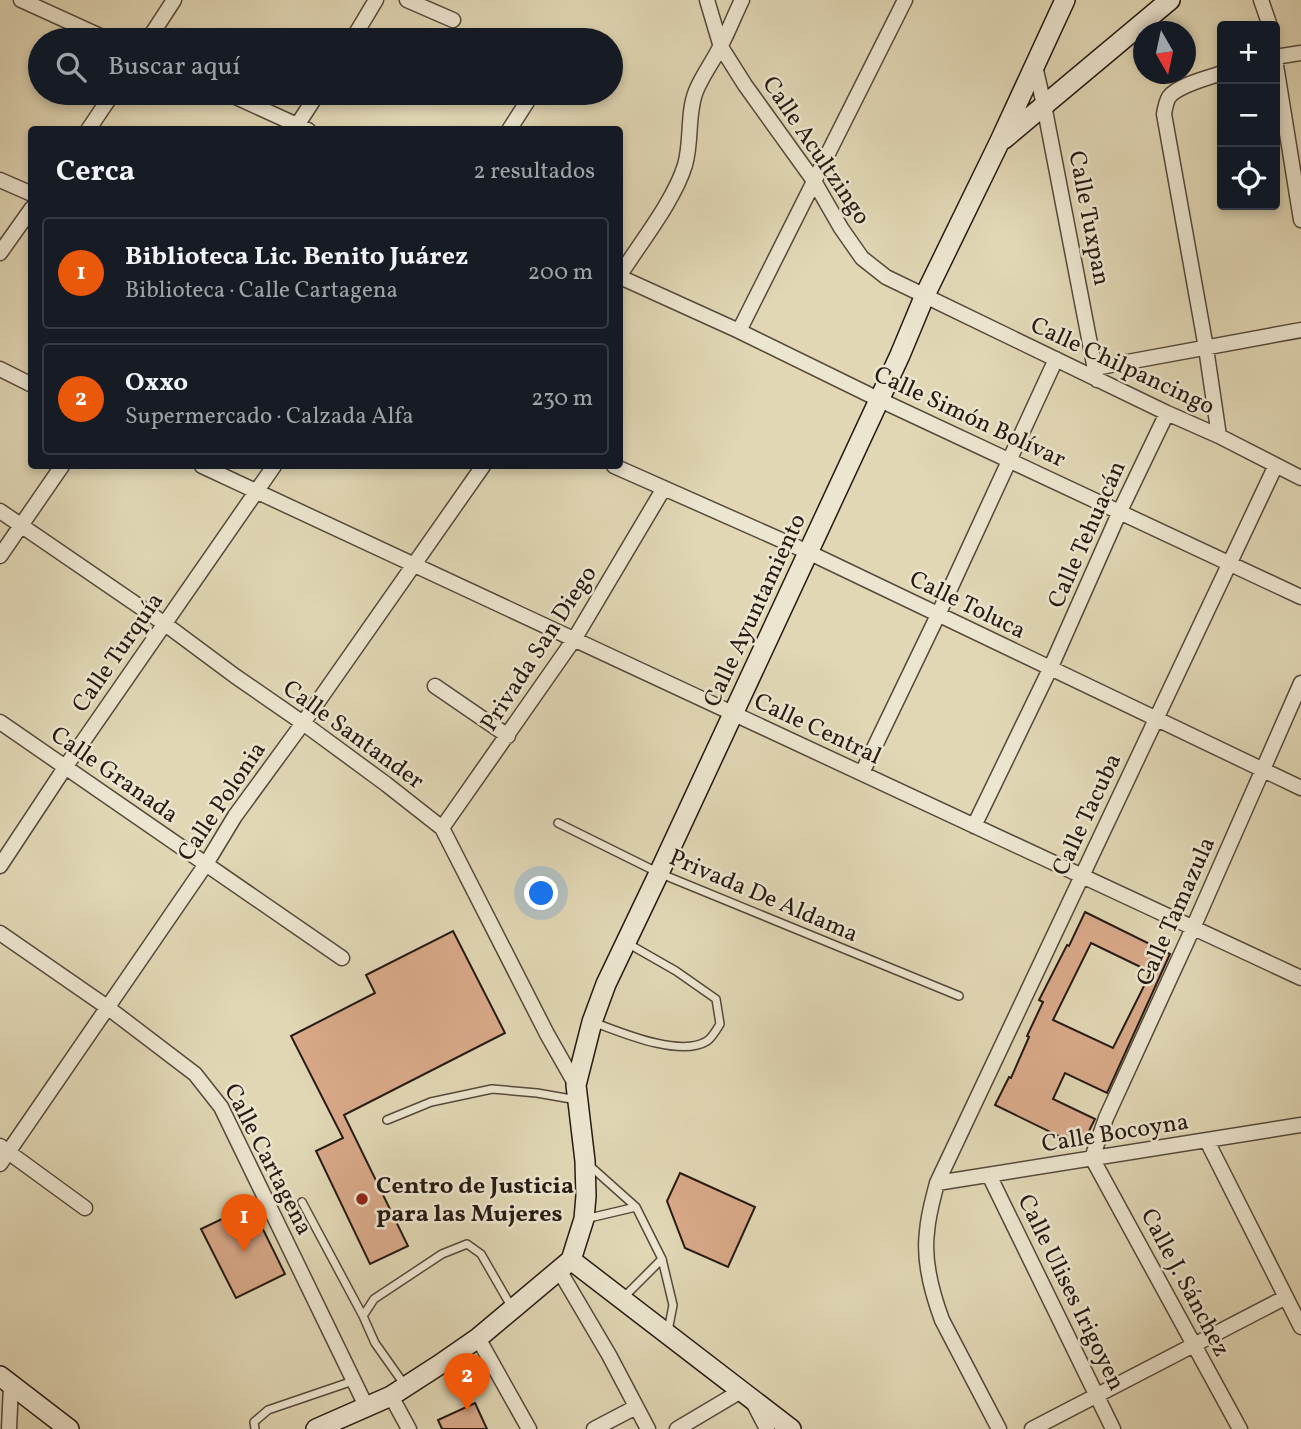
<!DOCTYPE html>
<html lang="es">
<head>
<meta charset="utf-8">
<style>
	:root { --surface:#171b24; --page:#242831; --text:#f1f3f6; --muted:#9ea1a6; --line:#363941; --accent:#ea580c }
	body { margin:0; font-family:Vollkorn,serif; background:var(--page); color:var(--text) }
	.controls { position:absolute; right:21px; top:21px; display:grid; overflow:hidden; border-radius:7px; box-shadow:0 4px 10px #0003 }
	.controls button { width:63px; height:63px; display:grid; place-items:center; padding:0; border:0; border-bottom:2px solid var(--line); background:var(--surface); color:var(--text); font:35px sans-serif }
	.compass { position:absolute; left:1133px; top:21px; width:63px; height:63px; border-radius:50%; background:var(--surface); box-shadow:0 4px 10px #0003; rotate:171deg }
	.you { position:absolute; left:542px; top:894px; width:24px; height:24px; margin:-18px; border:5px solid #fff; border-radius:50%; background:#1a73e8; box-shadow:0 0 0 10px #1a73e833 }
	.badge { display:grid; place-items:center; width:46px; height:46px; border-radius:50%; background:var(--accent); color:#fff; font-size:23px; font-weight:700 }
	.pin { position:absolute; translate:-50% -58px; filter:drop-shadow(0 2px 4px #0008) }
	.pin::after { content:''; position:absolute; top:37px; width:24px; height:21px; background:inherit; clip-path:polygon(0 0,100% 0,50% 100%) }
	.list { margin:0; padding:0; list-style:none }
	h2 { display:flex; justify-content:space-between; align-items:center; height:91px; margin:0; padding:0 28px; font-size:30px }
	h2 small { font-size:23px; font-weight:400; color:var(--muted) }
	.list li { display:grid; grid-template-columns:46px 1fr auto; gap:21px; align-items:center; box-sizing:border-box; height:112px; margin:0 14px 14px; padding:0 14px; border:2px solid var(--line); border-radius:7px }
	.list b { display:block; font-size:26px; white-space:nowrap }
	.list p { margin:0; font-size:23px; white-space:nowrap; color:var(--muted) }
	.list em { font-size:23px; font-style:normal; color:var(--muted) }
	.icon { flex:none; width:38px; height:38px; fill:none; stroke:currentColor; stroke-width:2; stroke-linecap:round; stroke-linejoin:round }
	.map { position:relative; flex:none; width:1301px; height:1429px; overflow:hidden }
	.search { position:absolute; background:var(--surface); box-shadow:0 4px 10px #0003; left:28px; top:28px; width:595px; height:77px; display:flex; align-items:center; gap:18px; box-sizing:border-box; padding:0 24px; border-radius:38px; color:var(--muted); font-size:26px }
	.panel { position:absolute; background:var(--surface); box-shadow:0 4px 10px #0003; left:28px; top:126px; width:595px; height:343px; border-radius:7px }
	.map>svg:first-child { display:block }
	.building { fill:#d9a989; stroke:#261a12; stroke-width:2; fill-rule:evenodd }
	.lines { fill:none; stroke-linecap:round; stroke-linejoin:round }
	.lane-casing { stroke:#55493b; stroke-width:10 }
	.street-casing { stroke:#55493b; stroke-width:17 }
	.secondary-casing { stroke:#261a12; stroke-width:22 }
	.lane { stroke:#ece5cf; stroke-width:7 }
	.street { stroke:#ece5cf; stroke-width:14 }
	.secondary { stroke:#ece5cf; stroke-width:19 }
	.poi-dot { fill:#8f2418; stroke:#ece5cf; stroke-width:2.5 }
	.labels { text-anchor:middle; stroke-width:5; stroke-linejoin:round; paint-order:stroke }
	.street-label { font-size:24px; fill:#261a12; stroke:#ece5cf }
	.poi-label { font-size:24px; font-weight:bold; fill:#261a12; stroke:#ece5cf; text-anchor:start }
</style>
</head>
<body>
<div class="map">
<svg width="1301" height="1429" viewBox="0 0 1301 1429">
	<rect width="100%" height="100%" fill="#e1d7b5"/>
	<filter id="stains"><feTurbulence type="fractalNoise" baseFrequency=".00286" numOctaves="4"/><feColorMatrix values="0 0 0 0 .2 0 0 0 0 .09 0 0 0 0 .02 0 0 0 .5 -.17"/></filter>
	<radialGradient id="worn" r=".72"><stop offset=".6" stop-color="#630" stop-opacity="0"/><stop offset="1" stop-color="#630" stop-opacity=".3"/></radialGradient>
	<path class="building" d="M1085,912L1170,954L1107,1093L1065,1073L1053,1099L1095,1119L1081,1147L995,1105L1009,1077L1011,1078L1029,1037L1027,1036L1043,1002L1039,1000L1067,945L1069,946ZM1091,943L1151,972L1113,1048L1053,1020Z
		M453,931L505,1033L344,1115L408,1246L370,1264L316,1151L343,1138L291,1036L375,993L366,975Z
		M680,1173L755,1207L728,1267L685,1248L667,1201Z
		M251,1205L285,1274L236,1298L201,1229Z
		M475,1403L487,1429H442L438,1420Z"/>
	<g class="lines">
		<defs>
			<path id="lane" d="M558,823L659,873L959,996
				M593,1022C620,1032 680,1058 707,1041C712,1038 717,1029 720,1024L716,999L676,971L627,943
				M387,1120L431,1102L492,1089L537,1093L577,1100
				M589,1165L636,1207L662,1259L673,1305L668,1331
				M302,1202L363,1316
				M585,1219L636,1207
				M623,1298L662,1259
				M404,1384L375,1343L363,1316L374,1299L442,1254L467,1244L481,1254L511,1306
				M255,1429L254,1422L268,1410L353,1381"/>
			<path id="street" d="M21,0L109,40
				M407,0L453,20
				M707,0L721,47L745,85L814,181L841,228L862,258L886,277L1167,413L1219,436L1301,478
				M1261,0L1270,26
				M148,40L174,0
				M352,40L376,0
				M1275,57L1301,53
				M1275,59L1301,220
				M1035,66L1044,105L1097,380
				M227,93L308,130
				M88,130L113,93
				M294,130L318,93
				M509,130L527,102
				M0,180L32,194
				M0,253L32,208
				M620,275C640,243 674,201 685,165C692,141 687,113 696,91C702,76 712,63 719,49C728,33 734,16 742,0
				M620,277L739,331L878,399L1301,597
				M739,331L905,0
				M1095,368L1301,330
				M0,369L32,385
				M1219,436L1206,348L1164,114C1165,108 1166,102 1169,97C1178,85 1208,78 1222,73
				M202,466L1301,978
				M614,466L808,552L1301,788
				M0,511L165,624L235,676L303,723L386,784L442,828L547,1034L576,1085
				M0,556L62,466
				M435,686L508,736
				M0,722L342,958
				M862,773L938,615L1056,359
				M974,826L1050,669L1120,511L1167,413
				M442,828L575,638L664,488
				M0,866L66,766L274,466
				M0,933L107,1007L195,1074L221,1107L367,1408
				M1207,1141L1301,1327
				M0,1146L85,1208
				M0,1164L206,864L235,816L303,723L483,466
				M989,1175L1113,1429
				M937,1183L1301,1125
				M559,1270L609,1355L648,1429
				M478,1338L529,1429
				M391,1396L409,1429
				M753,1402L767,1429
				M9,1429L11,1385
				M594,1429L636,1407
				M677,1429L741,1391
				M999,1429L942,1320C932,1293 923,1261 927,1232C928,1215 933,1199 937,1183L1276,465
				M1032,1429L1286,1297
				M1240,1429L1092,1158L1106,1118L1193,928L1301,683"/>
			<path id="secondary" d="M1004,139L1170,0
				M571,1260L791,1429
				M0,1376L69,1429
				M316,1429L391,1396L439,1365L478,1338L571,1260L584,1219L586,1196L585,1161L576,1085L592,1022L606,984L659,873L900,355L925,295L999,143L1065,0"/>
		</defs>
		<use href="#lane" class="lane-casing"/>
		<use href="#street" class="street-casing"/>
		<use href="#secondary" class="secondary-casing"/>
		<use href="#lane" class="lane"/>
		<use href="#street" class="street"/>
		<use href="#secondary" class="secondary"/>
	</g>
	<circle class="poi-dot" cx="362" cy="1199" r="7"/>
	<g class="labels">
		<g class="street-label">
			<text transform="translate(817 150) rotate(56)" y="8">Calle Acultzingo</text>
			<text transform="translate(1090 218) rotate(79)" y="8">Calle Tuxpan</text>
			<text transform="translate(1123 365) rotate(25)" y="8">Calle Chilpancingo</text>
			<text transform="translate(970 416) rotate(25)" y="8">Calle Simón Bolívar</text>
			<text transform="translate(1086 534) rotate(-66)" y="8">Calle Tehuacán</text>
			<text transform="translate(968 604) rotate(26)" y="8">Calle Toluca</text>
			<text transform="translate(754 610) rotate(-65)" y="8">Calle Ayuntamiento</text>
			<text transform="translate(538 648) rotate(-57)" y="8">Privada San Diego</text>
			<text transform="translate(117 652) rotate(-55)" y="8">Calle Turquía</text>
			<text transform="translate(818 728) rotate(25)" y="8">Calle Central</text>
			<text transform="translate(354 734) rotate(36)" y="8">Calle Santander</text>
			<text transform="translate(115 774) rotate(35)" y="8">Calle Granada</text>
			<text transform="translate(221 801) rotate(-56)" y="8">Calle Polonia</text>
			<text transform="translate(1086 814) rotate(-65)" y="8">Calle Tacuba</text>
			<text transform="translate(764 895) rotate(23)" y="8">Privada De Aldama</text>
			<text transform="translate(1175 911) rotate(-66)" y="8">Calle Tamazula</text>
			<text transform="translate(1115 1132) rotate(-9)" y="8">Calle Bocoyna</text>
			<text transform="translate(269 1159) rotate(63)" y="8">Calle Cartagena</text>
			<text transform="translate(1186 1282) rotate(62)" y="8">Calle J. Sánchez</text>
			<text transform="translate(1072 1292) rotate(64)" y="8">Calle Ulises Irigoyen</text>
		</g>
		<g class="poi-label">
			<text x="376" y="1193">Centro de Justicia<tspan x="376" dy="28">para las Mujeres</tspan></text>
		</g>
	</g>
	<rect width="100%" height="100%" filter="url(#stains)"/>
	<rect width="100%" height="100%" fill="url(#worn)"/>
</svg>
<div class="controls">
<button>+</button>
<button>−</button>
<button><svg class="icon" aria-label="locate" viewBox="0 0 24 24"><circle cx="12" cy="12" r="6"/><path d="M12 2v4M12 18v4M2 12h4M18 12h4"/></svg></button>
</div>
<svg class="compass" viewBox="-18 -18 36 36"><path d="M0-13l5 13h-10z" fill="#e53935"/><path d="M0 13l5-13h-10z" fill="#9ea1a6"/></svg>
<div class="you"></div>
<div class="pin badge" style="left:244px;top:1252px">1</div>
<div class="pin badge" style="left:467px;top:1411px">2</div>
<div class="search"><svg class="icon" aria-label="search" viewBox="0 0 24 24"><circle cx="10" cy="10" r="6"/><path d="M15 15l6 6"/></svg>Buscar aquí</div>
<section class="panel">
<h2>Cerca<small>2 resultados</small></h2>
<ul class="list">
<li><span class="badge">1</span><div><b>Biblioteca Lic. Benito Juárez</b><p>Biblioteca · Calle Cartagena</p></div><em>200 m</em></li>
<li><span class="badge">2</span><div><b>Oxxo</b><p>Supermercado · Calzada Alfa</p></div><em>230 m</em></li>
</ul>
</section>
</div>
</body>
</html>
